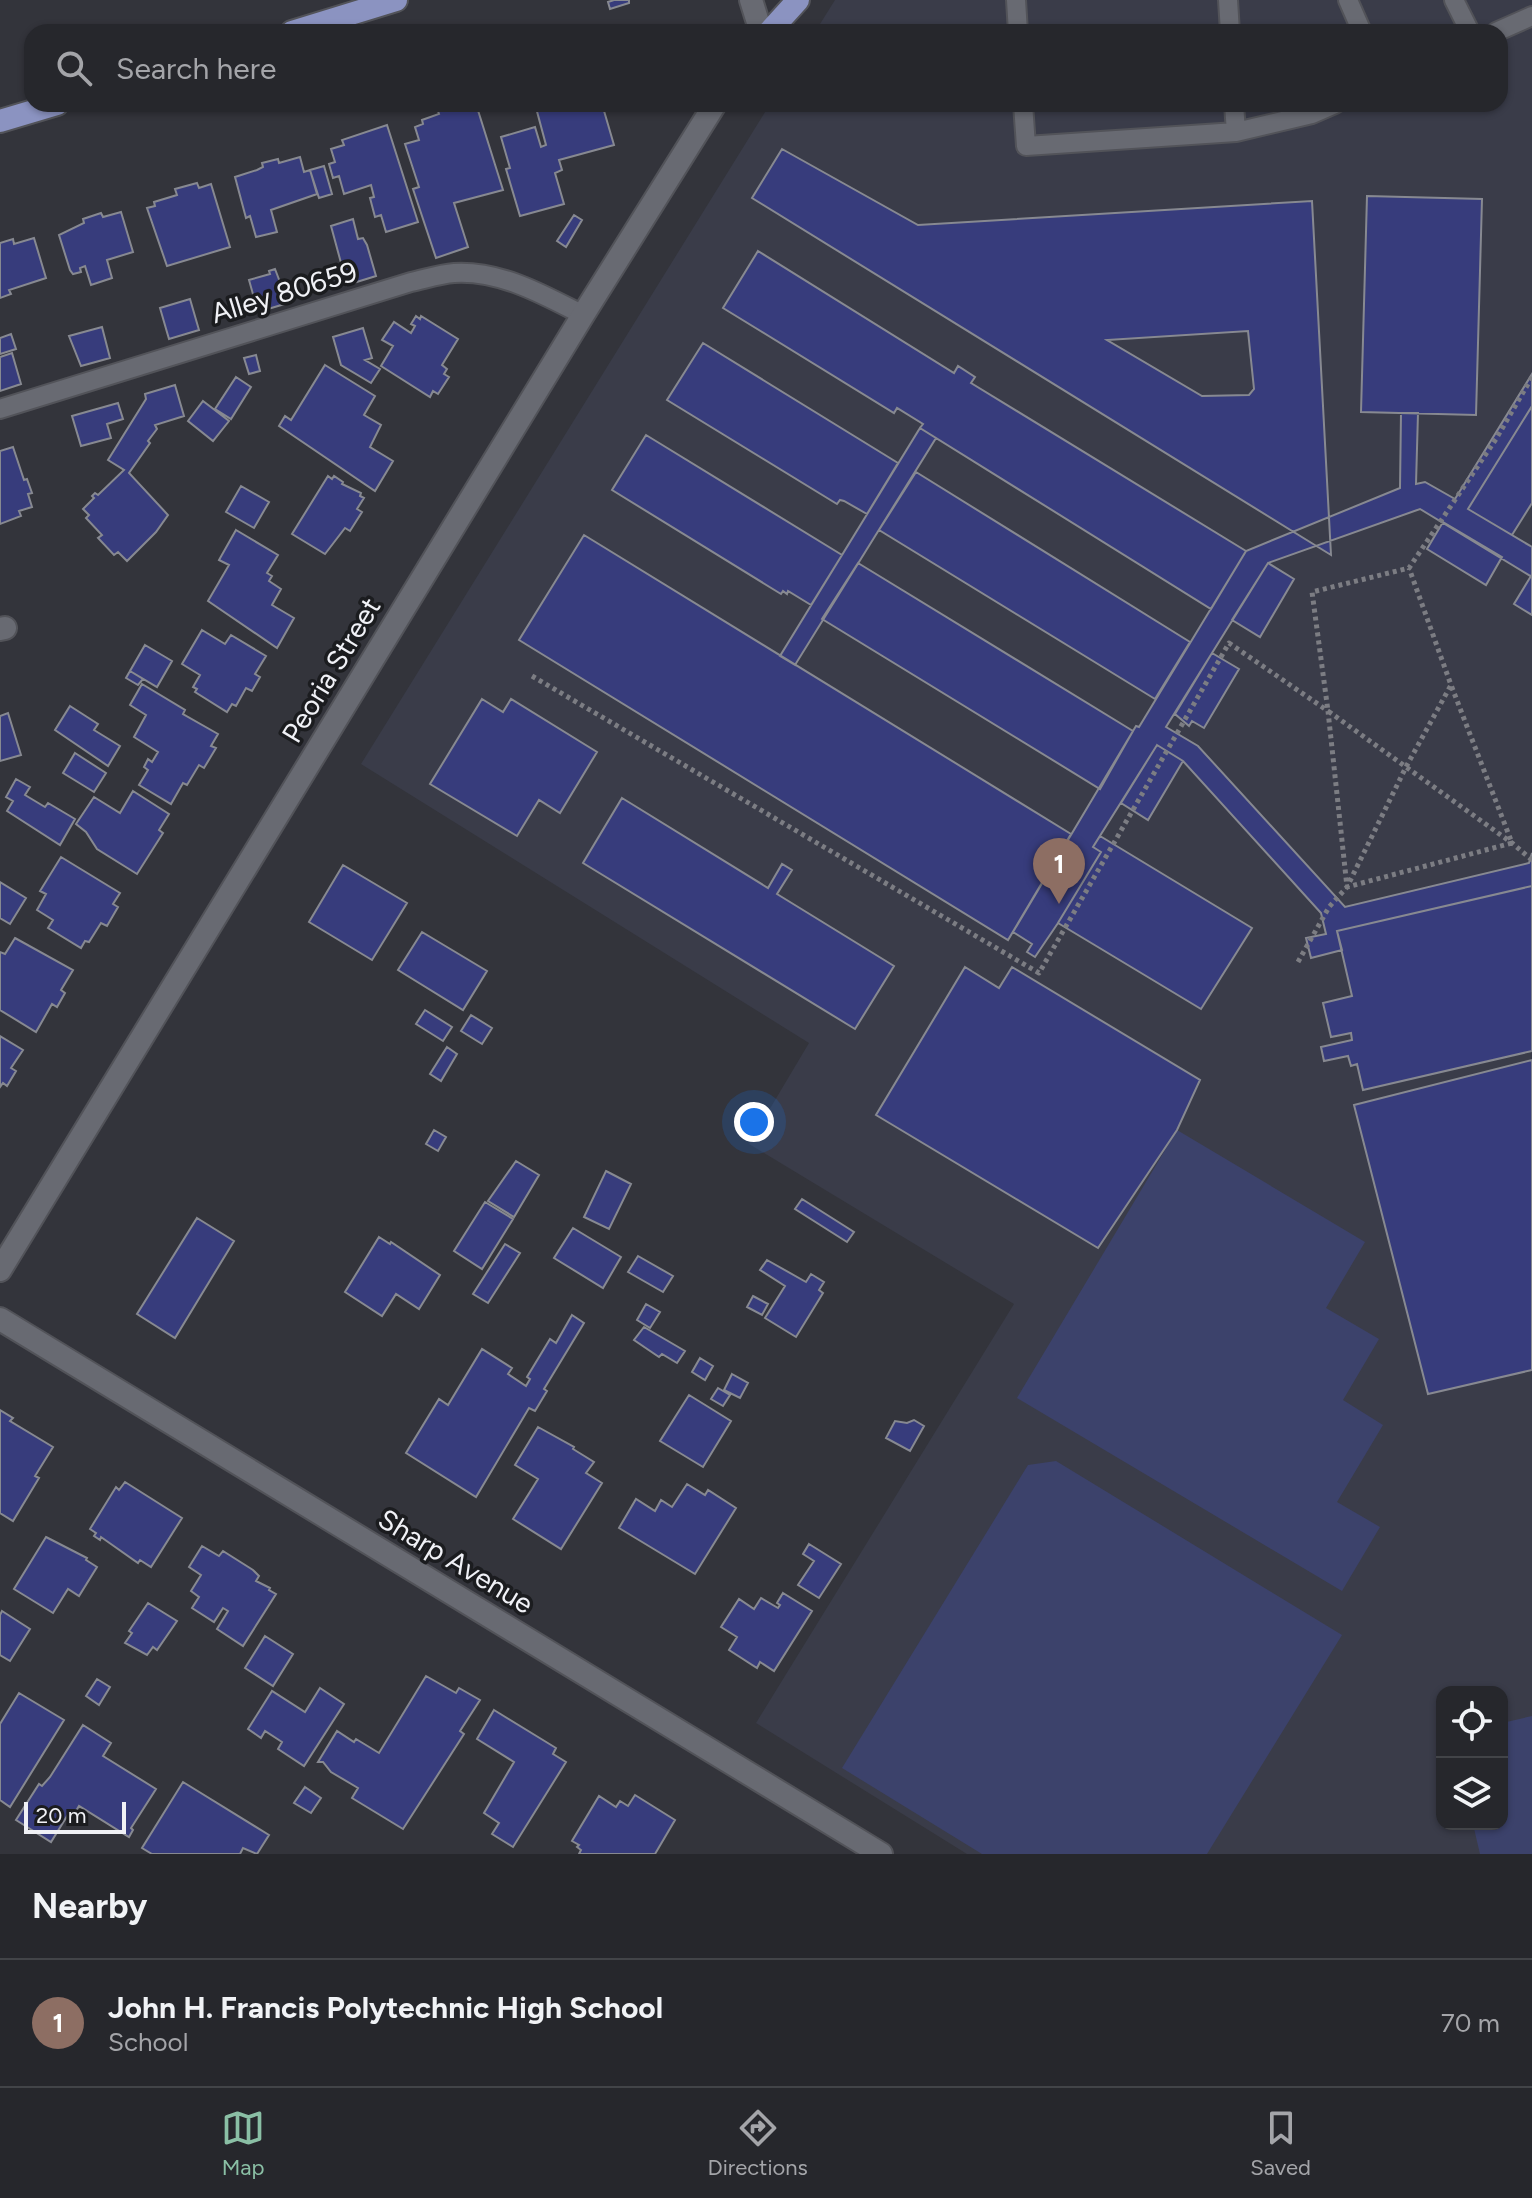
<!DOCTYPE html>
<html lang="en">
<head>
<meta charset="utf-8">
<style>
	:root { --surface:#26272c; --page:#323338; --text:#f1f3f6; --muted:#a4a5a9; --line:#424448; --accent:#8abfa5 }
	body { margin:0; font-family:Figtree,sans-serif; background:var(--page); color:var(--text) }
	.controls { position:absolute; right:24px; bottom:24px; display:grid; overflow:hidden; border-radius:16px; box-shadow:0 2px 6px #0004 }
	.controls button { width:72px; height:72px; display:grid; place-items:center; padding:0; border:0; border-bottom:2px solid var(--line); background:var(--surface); color:var(--text); font:40px sans-serif }
	.scale { position:absolute; left:24px; bottom:20px; width:102px; box-sizing:border-box; padding-left:8px; border:4px solid #f0f1f6; border-top:0; font-size:22px; line-height:28px; white-space:nowrap; color:#f0f1f6; -webkit-text-stroke:6px #1b1c1f; paint-order:stroke }
	.you { position:absolute; left:754px; top:1122px; width:28px; height:28px; margin:-20px; border:6px solid #fff; border-radius:50%; background:#1a73e8; box-shadow:0 0 0 12px #1a73e833 }
	.badge { display:grid; place-items:center; width:52px; height:52px; border-radius:50%; background:var(--accent); color:#fff; font-size:26px; font-weight:700 }
	.pin { position:absolute; translate:-50% -66px; filter:drop-shadow(0 2px 4px #0008) }
	.pin::after { content:''; position:absolute; top:42px; width:28px; height:24px; background:inherit; clip-path:polygon(0 0,100% 0,50% 100%) }
	.list { margin:0; padding:0; list-style:none }
	h2 { display:flex; justify-content:space-between; align-items:center; height:104px; margin:0; padding:0 32px; font-size:34px }
	h2 small { font-size:26px; font-weight:400; color:var(--muted) }
	.list li { display:grid; grid-template-columns:52px 1fr auto; gap:24px; align-items:center; box-sizing:border-box; height:128px; padding:0 32px; border-top:2px solid var(--line) }
	.list b { display:block; font-size:30px; white-space:nowrap }
	.list p { margin:0; font-size:26px; white-space:nowrap; color:var(--muted) }
	.list em { font-size:26px; font-style:normal; color:var(--muted) }
	.icon { flex:none; width:44px; height:44px; fill:none; stroke:currentColor; stroke-width:2; stroke-linecap:round; stroke-linejoin:round }
	.map { position:relative; flex:none; width:1532px; height:1854px; overflow:hidden }
	.search { position:absolute; background:var(--surface); box-shadow:0 2px 6px #0004; left:24px; right:24px; top:24px; height:88px; display:flex; align-items:center; gap:20px; box-sizing:border-box; padding:0 28px; border-radius:24px; color:var(--muted); font-size:30px }
	.sheet { height:232px; background:var(--surface) }
	nav { display:flex; justify-content:space-around; align-items:center; box-sizing:border-box; height:112px; border-top:2px solid var(--line); background:var(--surface); font-size:22px; color:var(--muted) }
	nav a { display:grid; justify-items:center; gap:4px }
	nav .on { color:var(--accent) }
	.map>svg:first-child { display:block }
	.built { fill:#3a3c49; fill-rule:evenodd }
	.green { fill:#3c426b }
	.building { fill:#373c7c; stroke:#878991; stroke-width:2; fill-rule:evenodd }
	.lines { fill:none; stroke-linecap:round; stroke-linejoin:round }
	.service-casing { stroke:#525359; stroke-width:22 }
	.minor-casing { stroke:#525359; stroke-width:26 }
	.tertiary-casing { stroke:#525359; stroke-width:26 }
	.primary-casing { stroke:#525359; stroke-width:26 }
	.path { stroke:#7c7d83; stroke-width:5; stroke-dasharray:4 4; stroke-linecap:butt }
	.service { stroke:#686a72; stroke-width:18 }
	.minor { stroke:#686a72; stroke-width:22 }
	.tertiary { stroke:#686a72; stroke-width:22 }
	.primary { stroke:#8b93c1; stroke-width:22 }
	.labels { text-anchor:middle; stroke-width:7; stroke-linejoin:round; paint-order:stroke }
	.street-label { font-size:28px; fill:#f0f1f6; stroke:#1b1c1f }
</style>
</head>
<body>
<div class="map">
<svg width="1532" height="1854" viewBox="0 0 1532 1854">
	<rect width="100%" height="100%" fill="#33343b"/>
	<path class="built" d="M835,0H1532V1854H967L756,1723L1014,1304L749,1144L809,1043L361,764L770,104H1500V32H815ZM1442,1692H1502V1824H1442Z"/>
	<path class="green" d="M1177,1130L1365,1242L1326,1308L1379,1339L1343,1400L1383,1425L1337,1502L1380,1527L1342,1591L1017,1398Z
		M1056,1461L1342,1635L1207,1854H982L842,1768L1028,1465Z
		M1532,1716V1854H1480L1473,1824H1502V1723Z"/>
	<path class="building" d="M614,0H629V3L610,9L608,2Z
		M476,104L503,190L454,203L468,247L436,258L413,189L419,187L405,144L419,140L415,127L423,124L422,120L439,114L438,111L457,105L458,110Z
		M535,104H602L614,145L559,160L562,170L555,173L564,204L520,216L506,169L510,168L501,137L535,127L541,147L546,145Z
		M387,125L418,222L386,232L381,215L375,217L370,198L374,197L371,185L344,194L339,176L333,178L329,164L335,162L331,149L344,145L342,140Z
		M782,149L918,225L1312,201L1331,555L752,198ZM1248,331L1254,389L1249,395L1202,396L1107,340Z
		M300,157L304,172L310,170L317,194L271,210L277,232L256,237L250,216L246,218L235,177L257,170L263,167L262,163L278,159L279,163Z
		M324,166L332,194L319,198L310,170Z
		M197,183L199,188L211,184L230,247L167,266L147,208L155,206L154,202L177,195L175,189Z
		M1367,196L1482,199L1476,415L1361,412Z
		M121,212L133,252L107,260L112,278L91,285L85,266L80,268L81,272L73,274L70,270L59,235L84,223L83,219L101,213L103,217Z
		M574,215L582,220L566,247L557,241Z
		M353,219L358,239L363,238L367,245L376,276L347,285L331,226Z
		M34,238L46,278L9,290L11,294L0,298V243L13,239L14,244Z
		M758,251L954,373L958,366L975,377L971,383L1246,551L1211,609L920,428L923,424L897,408L894,413L723,308Z
		M275,269L288,303L258,312L249,280L270,274L269,271Z
		M190,299L199,330L169,339L160,308Z
		M416,316L420,319L421,316L458,339L442,365L447,369L444,374L449,377L438,394L433,391L430,397L381,366L393,346L382,340L394,322L411,333L415,326L411,324Z
		M102,327L110,358L81,366L69,336Z
		M363,328L372,358L365,360L380,369L371,383L341,365L333,337Z
		M11,334L16,349L0,354V338Z
		M703,343L898,463L867,514L844,501L840,500L837,504L667,400Z
		M12,353L21,384L0,391V357Z
		M256,355L260,371L249,374L244,358Z
		M325,365L375,396L364,415L381,425L370,447L393,461L375,491L279,426L285,416L291,420Z
		M1532,374V406L1468,509L1532,547V577L1420,509L1268,563L1166,727L1198,746L1345,907L1529,863L1532,853V886L1337,931L1342,950L1311,958L1306,938L1326,934L1321,913L1183,761L1157,745L1093,847L1101,852L1058,923L1035,957L1027,952L1032,944L1013,932L1133,731L1136,726L1139,727L1246,551L1400,488L1401,413H1418L1416,484L1425,482L1455,499Z
		M236,377L251,387L231,419L215,409Z
		M175,385L184,416L155,425L157,429L148,441L150,443L129,473L168,515L156,532L127,561L118,552L114,555L98,538L102,535L86,518L89,515L83,509L94,498L92,496L95,493L98,495L124,470L108,460L146,399L145,394Z
		M203,401L229,421L213,441L188,421Z
		M118,403L123,419L107,424L111,438L81,446L72,416Z
		M1532,406V503L1512,535L1468,509Z
		M920,428L936,438L795,665L780,656Z
		M646,435L842,555L811,605L788,591L787,594L783,591L781,594L612,490Z
		M13,447L24,480L27,479L32,493L28,494L32,507L19,511L21,516L0,524V451Z
		M916,472L1190,642L1155,699L879,530Z
		M328,476L332,479L334,476L343,482L342,484L361,493L360,496L364,498L357,509L362,512L350,531L345,528L325,554L292,534Z
		M241,486L269,502L254,528L226,512Z
		M1443,522L1502,557L1486,585L1427,549Z
		M236,530L278,555L267,573L272,576L269,581L281,589L272,605L294,618L277,648L208,601L229,565L219,560Z
		M584,535L1071,834L1008,940L519,640Z
		M858,563L1133,731L1100,789L822,619Z
		M1268,563L1294,579L1260,637L1232,620Z
		M1531,576L1532,577V615L1514,604Z
		M202,630L225,644L231,635L266,656L255,674L260,677L252,691L246,688L236,706L232,704L227,712L195,692L197,689L193,687L200,675L182,664Z
		M145,645L172,661L157,687L130,671Z
		M1212,653L1239,669L1204,728L1192,721L1189,726L1175,714Z
		M130,671L143,679L138,685L126,678Z
		M142,684L185,710L183,714L218,734L211,746L216,748L204,768L199,765L187,785L183,783L171,804L139,785L148,770L144,767L148,759L152,762L158,752L134,737L146,715L130,705Z
		M482,699L503,712L511,699L597,752L560,813L539,800L517,836L430,784Z
		M70,706L98,724L94,730L120,746L108,766L55,730Z
		M8,713L21,755L0,761V716Z
		M1157,745L1183,761L1148,820L1121,803Z
		M75,753L106,773L94,792L63,773Z
		M16,779L30,787L25,795L45,807L48,803L75,819L60,845L7,811L13,801L6,797Z
		M133,791L169,814L159,830L163,833L137,874L97,849L86,832L76,824L94,797L120,813Z
		M622,798L768,888L782,864L792,870L777,894L894,966L855,1029L583,863Z
		M1100,836L1252,928L1201,1009L1058,923L1101,852L1093,847Z
		M61,857L120,893L113,904L118,907L107,926L101,923L89,942L85,941L81,948L48,928L53,920L37,910L46,894L40,891Z
		M343,865L407,903L372,960L309,922Z
		M0,882L26,898L10,924L0,918Z
		M1532,886V1051L1363,1090L1357,1064L1351,1066L1348,1056L1324,1061L1321,1047L1352,1040L1351,1033L1331,1037L1323,1003L1352,996L1337,931Z
		M422,932L487,971L463,1010L398,970Z
		M15,938L73,970L61,990L65,993L57,1007L52,1004L36,1032L0,1010V952L5,954Z
		M965,967L999,988L1012,967L1200,1080L1177,1130L1098,1248L876,1115Z
		M425,1010L452,1027L443,1041L416,1024Z
		M471,1015L492,1028L482,1044L461,1031Z
		M0,1036L23,1050L11,1068L16,1071L7,1086L3,1083L0,1087Z
		M447,1047L457,1054L441,1081L430,1074Z
		M1532,1060V1370L1428,1394L1354,1105Z
		M434,1130L446,1137L438,1151L426,1144Z
		M516,1161L539,1175L514,1217L488,1201Z
		M606,1171L631,1184L609,1229L584,1217Z
		M802,1199L854,1232L847,1242L795,1209Z
		M485,1202L513,1219L482,1269L454,1251Z
		M197,1218L234,1241L175,1338L137,1314Z
		M573,1228L621,1257L603,1288L554,1258Z
		M379,1237L390,1244L391,1242L440,1275L419,1309L396,1294L382,1316L345,1292Z
		M505,1244L520,1253L488,1303L473,1294Z
		M638,1256L673,1276L663,1292L628,1272Z
		M767,1260L806,1282L811,1274L824,1282L819,1290L823,1293L796,1337L765,1318L785,1286L760,1270Z
		M753,1296L768,1304L762,1315L747,1307Z
		M646,1304L660,1312L650,1328L637,1320Z
		M572,1315L584,1323L544,1389L547,1391L535,1411L529,1408L476,1497L406,1453L439,1399L448,1405L482,1349L512,1368L508,1374L526,1386L530,1379L527,1377L550,1339L556,1343Z
		M644,1327L685,1351L677,1363L662,1354L659,1357L634,1340Z
		M700,1358L713,1366L705,1380L692,1372Z
		M732,1374L748,1383L740,1398L724,1390Z
		M718,1388L730,1395L723,1406L711,1399Z
		M689,1395L731,1421L703,1467L660,1441Z
		M0,1410L13,1418L10,1421L53,1447L35,1476L39,1478L13,1521L0,1513Z
		M914,1420L924,1426L910,1451L886,1438L895,1421L907,1423Z
		M538,1427L574,1447L573,1449L594,1462L586,1473L602,1483L561,1549L513,1519L538,1479L515,1465Z
		M125,1482L182,1518L151,1567L140,1560L138,1563L101,1537L100,1540L94,1536L96,1533L90,1529L116,1487L119,1490Z
		M687,1484L705,1495L708,1490L736,1508L695,1574L619,1528L636,1499L655,1511L661,1500L672,1507Z
		M46,1537L87,1558L86,1560L97,1567L79,1596L68,1589L53,1613L14,1589Z
		M809,1544L841,1564L819,1598L798,1585L814,1561L803,1554Z
		M202,1546L219,1556L223,1551L253,1570L259,1576L256,1581L270,1588L269,1590L276,1594L243,1646L217,1629L228,1611L223,1608L214,1622L192,1608L199,1597L191,1591L201,1575L189,1567Z
		M783,1593L812,1611L774,1671L760,1662L757,1668L729,1650L737,1637L721,1627L739,1599L754,1609L761,1598L778,1608L780,1605L777,1603Z
		M148,1603L177,1621L157,1650L153,1647L147,1655L125,1643L132,1633L129,1631Z
		M2,1611L30,1629L10,1661L0,1655V1615Z
		M265,1636L293,1654L273,1686L245,1668Z
		M426,1676L456,1693L459,1688L480,1700L460,1731L464,1734L403,1829L352,1798L358,1788L331,1772L323,1762H318L337,1731L354,1742L356,1739L379,1753Z
		M97,1679L110,1687L99,1705L86,1696Z
		M320,1688L344,1704L304,1766L278,1749L282,1742L265,1731L261,1738L248,1729L272,1691L305,1712Z
		M19,1693L64,1720L10,1807L0,1800V1724Z
		M494,1710L556,1748L553,1754L566,1762L513,1847L492,1834L499,1823L484,1813L514,1762L477,1739Z
		M83,1725L111,1743L103,1756L156,1789L131,1828L133,1830L129,1837L79,1806L73,1816L69,1813L51,1842L16,1820L39,1784L42,1786L50,1777Z
		M183,1782L269,1835L257,1854L243,1848L240,1854H152L142,1848Z
		M305,1787L321,1798L311,1813L294,1803Z
		M635,1795L675,1820L655,1854H579L581,1850L577,1847L579,1845L572,1841L599,1796L616,1807L620,1801L628,1806Z"/>
	<g class="lines">
		<defs>
			<path id="service" d="M1016,0L1018,32
				M1228,0L1230,32
				M1348,0L1362,32
				M1454,0L1470,32
				M1496,32L1532,16
				M1023,104L1026,146L1236,132L1234,104
				M1236,132L1312,114L1335,104
				M0,409L411,282C425,279 440,274 454,273C500,270 544,295 583,315"/>
			<path id="minor" d="M0,629L5,628
				M0,1319L881,1854"/>
			<path id="tertiary" d="M751,0L761,32
				M0,1270L583,315L715,104"/>
			<path id="primary" d="M292,32L396,0
				M769,32L798,0
				M0,121L57,104"/>
		</defs>
		<use href="#service" class="service-casing"/>
		<use href="#minor" class="minor-casing"/>
		<use href="#tertiary" class="tertiary-casing"/>
		<use href="#primary" class="primary-casing"/>
		<path class="path" d="M1532,377L1496,439L1409,568L1312,592L1328,711L1512,843L1532,860
			M532,676L1039,973L1229,643L1328,711L1347,887L1512,843L1451,685
			M1298,962L1329,907L1347,887L1406,767L1451,685L1409,568"/>
		<use href="#service" class="service"/>
		<use href="#minor" class="minor"/>
		<use href="#tertiary" class="tertiary"/>
		<use href="#primary" class="primary"/>
	</g>
	<g class="labels">
		<g class="street-label">
			<text transform="translate(284 292) rotate(-17)" y="10">Alley 80659</text>
			<text transform="translate(331 670) rotate(-59)" y="10">Peoria Street</text>
			<text transform="translate(456 1561) rotate(31)" y="10">Sharp Avenue</text>
		</g>
	</g>
</svg>
<div class="controls">
<button><svg class="icon" aria-label="locate" viewBox="0 0 24 24"><circle cx="12" cy="12" r="6"/><path d="M12 2v4M12 18v4M2 12h4M18 12h4"/></svg></button>
<button><svg class="icon" aria-label="layers" viewBox="0 0 24 24"><path d="M12 4l9 5-9 5-9-5zM3 14l9 5 9-5"/></svg></button>
</div>
<div class="scale">20 m</div>
<div class="you"></div>
<div class="pin badge" style="left:1059px;top:904px;background:#8d6e63">1</div>
<div class="search"><svg class="icon" aria-label="search" viewBox="0 0 24 24"><circle cx="10" cy="10" r="6"/><path d="M15 15l6 6"/></svg>Search here</div>
</div>
<section class="sheet">
<h2>Nearby<small></small></h2>
<ul class="list">
<li><span class="badge" style="background:#8d6e63">1</span><div><b>John H. Francis Polytechnic High School</b><p>School</p></div><em>70 m</em></li>
</ul>
</section>
<nav>
<a class="on"><svg class="icon" aria-label="map" viewBox="0 0 24 24"><path d="M3 6l6-2 6 2 6-2v14l-6 2-6-2-6 2zM9 4v14M15 6v14"/></svg>Map</a>
<a><svg class="icon" aria-label="directions" viewBox="0 0 24 24"><path d="M12 3l9 9-9 9-9-9zM9 14v-3h6M13 9l2 2-2 2"/></svg>Directions</a>
<a><svg class="icon" aria-label="saved" viewBox="0 0 24 24"><path d="M7 4h10v16l-5-4-5 4z"/></svg>Saved</a>
</nav>
</body>
</html>
